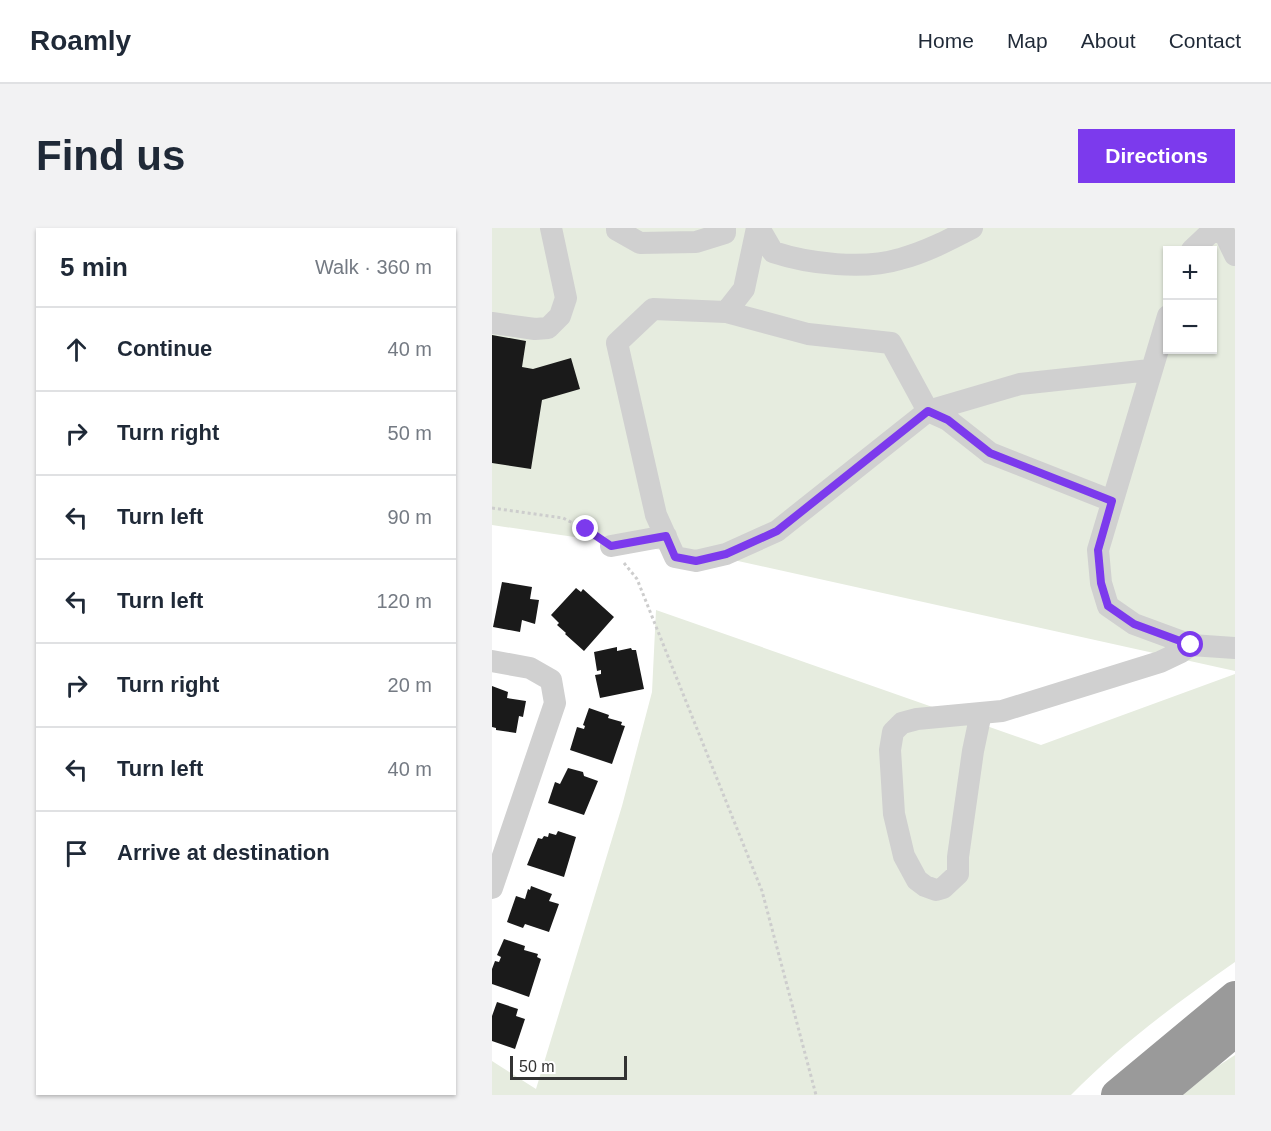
<!DOCTYPE html>
<html lang="en">
<head>
<meta charset="utf-8">
<style>
	:root { --surface:#fff; --page:#f2f2f3; --text:#1f2937; --muted:#747a83; --line:#e0e1e3; --accent:#7c3aed }
	body { margin:0; font-family:Helvetica,sans-serif; background:var(--page); color:var(--text) }
	.controls { position:absolute; right:18px; top:18px; display:grid; overflow:hidden; border-radius:0px; box-shadow:0 2px 4px #0004 }
	.controls button { width:54px; height:54px; display:grid; place-items:center; padding:0; border:0; border-bottom:2px solid var(--line); background:var(--surface); color:var(--text); font:30px sans-serif }
	.scale { position:absolute; left:18px; bottom:15px; width:117px; box-sizing:border-box; padding-left:6px; border:3px solid #333; border-top:0; font-size:16px; line-height:21px; white-space:nowrap; color:#333; -webkit-text-stroke:4px #fff; paint-order:stroke }
	.stop { position:absolute; width:18px; height:18px; margin:-14px; border:4px solid #7c3aed; border-radius:50%; background:#fff }
	.stop.end { background:#7c3aed; border-color:#fff; box-shadow:0 2px 6px #0008 }
	.list { margin:0; padding:0; list-style:none }
	h2 { display:flex; justify-content:space-between; align-items:center; height:78px; margin:0; padding:0 24px; font-size:26px }
	h2 small { font-size:20px; font-weight:400; color:var(--muted) }
	.list li { display:grid; grid-template-columns:39px 1fr auto; gap:18px; align-items:center; box-sizing:border-box; height:84px; padding:0 24px; border-top:2px solid var(--line) }
	.list b { display:block; font-size:22px; white-space:nowrap }
	.list em { font-size:20px; font-style:normal; color:var(--muted) }
	.icon { flex:none; width:33px; height:33px; fill:none; stroke:currentColor; stroke-width:2; stroke-linecap:round; stroke-linejoin:round }
	.map { position:relative; flex:none; width:743px; height:867px; overflow:hidden; border-radius:0px }
	header { display:flex; align-items:center; gap:36px; box-sizing:border-box; height:84px; padding:0 30px; background:var(--surface); border-bottom:2px solid var(--line) }
	header strong { font-size:28px }
	nav { display:flex; gap:33px; margin-inline-start:auto; font-size:21px }
	.intro { display:flex; align-items:center; justify-content:space-between; box-sizing:border-box; height:144px; padding:0 36px }
	h1 { margin:0; font-size:42px }
	.button { padding:15px 27px; border-radius:0px; background:var(--accent); color:#fff; font-size:21px; font-weight:700 }
	main { display:flex; gap:36px; padding:0 36px }
	aside { flex:1; background:var(--surface); border-radius:0px; box-shadow:0 2px 4px #0004 }
	.map>svg:first-child { display:block }
	.green { fill:#e6ecdf; fill-rule:evenodd }
	.building { fill:#1a1a1a }
	.lines { fill:none; stroke-linecap:round; stroke-linejoin:round }
	.path { stroke:#cdcdcd; stroke-width:3; stroke-dasharray:3 3; stroke-linecap:butt }
	.minor { stroke:#d0d0d0; stroke-width:22 }
	.highway { stroke:#9a9a9a; stroke-width:32 }
	.route { stroke:#7c3aed; stroke-width:8 }
</style>
</head>
<body>
<header>
<strong>Roamly</strong>
<nav><a>Home</a><a>Map</a><a>About</a><a>Contact</a></nav>
</header>
<div class="intro"><h1>Find us</h1><a class="button">Directions</a></div>
<main>
<aside>
<h2>5 min<small>Walk · 360 m</small></h2>
<ul class="list">
<li><svg class="icon" aria-label="ahead" viewBox="0 0 24 24"><path d="M12 20V5M6 11l6-6 6 6"/></svg><div><b>Continue</b></div><em>40 m</em></li>
<li><svg class="icon" aria-label="right" viewBox="0 0 24 24"><path d="M7 20v-9h11M14 6l5 5-5 5"/></svg><div><b>Turn right</b></div><em>50 m</em></li>
<li><svg class="icon" aria-label="left" viewBox="0 0 24 24"><path d="M17 20v-9H6M10 6l-5 5 5 5"/></svg><div><b>Turn left</b></div><em>90 m</em></li>
<li><svg class="icon" aria-label="left" viewBox="0 0 24 24"><path d="M17 20v-9H6M10 6l-5 5 5 5"/></svg><div><b>Turn left</b></div><em>120 m</em></li>
<li><svg class="icon" aria-label="right" viewBox="0 0 24 24"><path d="M7 20v-9h11M14 6l5 5-5 5"/></svg><div><b>Turn right</b></div><em>20 m</em></li>
<li><svg class="icon" aria-label="left" viewBox="0 0 24 24"><path d="M17 20v-9H6M10 6l-5 5 5 5"/></svg><div><b>Turn left</b></div><em>40 m</em></li>
<li><svg class="icon" aria-label="arrive" viewBox="0 0 24 24"><path d="M6 21V4h12l-3 4 3 4H6"/></svg><div><b>Arrive at destination</b></div></li>
</ul>
</aside>
<div class="map">
<svg width="743" height="867" viewBox="0 0 743 867">
	<rect width="100%" height="100%" fill="#fff"/>
	<path class="green" d="M0,0H743V443L246,333L0,297ZM676,22H720V122H676Z
		M164,382L549,517L743,446V734C686,774 628,817 579,867H0V833L44,861L130,578L160,464Z
		M743,827V867H691L723,840Z"/>
	<path class="building" d="M0,107L34,113L30,139L41,141L79,130L88,161L50,172L39,241L0,235Z
		M10,354L40,359L38,371L47,372L43,396L30,392L28,404L1,399Z
		M84,360L89,364L91,361L122,389L92,423L73,406L74,405L65,397L67,395L59,387Z
		M125,419V423L139,420L140,422H144L152,461L108,470L103,447L109,446V442L105,443L102,424Z
		M0,458L16,464L15,470L34,473L31,489L27,488L24,505L4,502V500L0,499Z
		M97,480L117,487L116,490L130,494L129,497L133,498L120,536L78,522L85,499L92,501L93,498L91,497Z
		M76,540L91,544L92,548L106,553L92,587L56,575L63,554L68,556Z
		M66,603L84,609L72,649L35,637L46,610L50,611L52,608L56,609L57,605L64,607Z
		M39,658L60,666L57,673L67,676L57,704L33,696L31,700L15,694L24,668L33,671L36,661L38,662Z
		M12,711L33,718L32,722L46,726L45,729L49,731L37,769L0,756V741L3,733L7,734L9,729L5,727Z
		M5,774L26,781L24,788L33,791L23,821L0,813V788Z"/>
	<g class="lines">
		<path class="path" d="M0,280L71,290L104,307
			M132,335L145,351L270,663L324,867"/>
		<path class="minor" d="M125,0V2L148,15L204,14L233,5V0
			M265,0L252,61L234,84L161,81L125,115L164,287L183,329L204,333L234,326L285,303L436,183L456,192L498,225L620,273
			M267,0L281,24C317,36 372,42 408,31C434,24 457,12 480,0
			M730,0L743,27
			M700,22L718,5L729,0
			M234,84L316,106L399,115L436,183L528,156L658,142
			M676,88L606,322L609,355L616,378L642,396L699,417L743,420
			M0,95L43,101L56,100L68,88L74,70L59,0
			M119,318L174,308
			M0,433L38,440L59,452L63,475L0,660
			M489,485L481,523L466,629V646L451,660L444,662L433,658L425,652L412,628L402,586L398,522L401,504L410,495L425,491L510,483L668,434L689,424L699,417"/>
		<path class="highway" d="M625,867L743,769
			M666,867L743,803"/>
	</g>
	<g class="lines">
		<path class="route" d="M94,301L119,318L174,308L183,329L204,333L234,326L285,303L436,183L456,192L498,225L620,273L606,322L609,355L616,378L642,396L699,417"/>
	</g>
</svg>
<div class="controls">
<button>+</button>
<button>−</button>
</div>
<div class="scale">50 m</div>
<div class="stop" style="left:699px;top:417px"></div>
<div class="stop end" style="left:94px;top:301px"></div>
</div>
</main>
</body>
</html>
